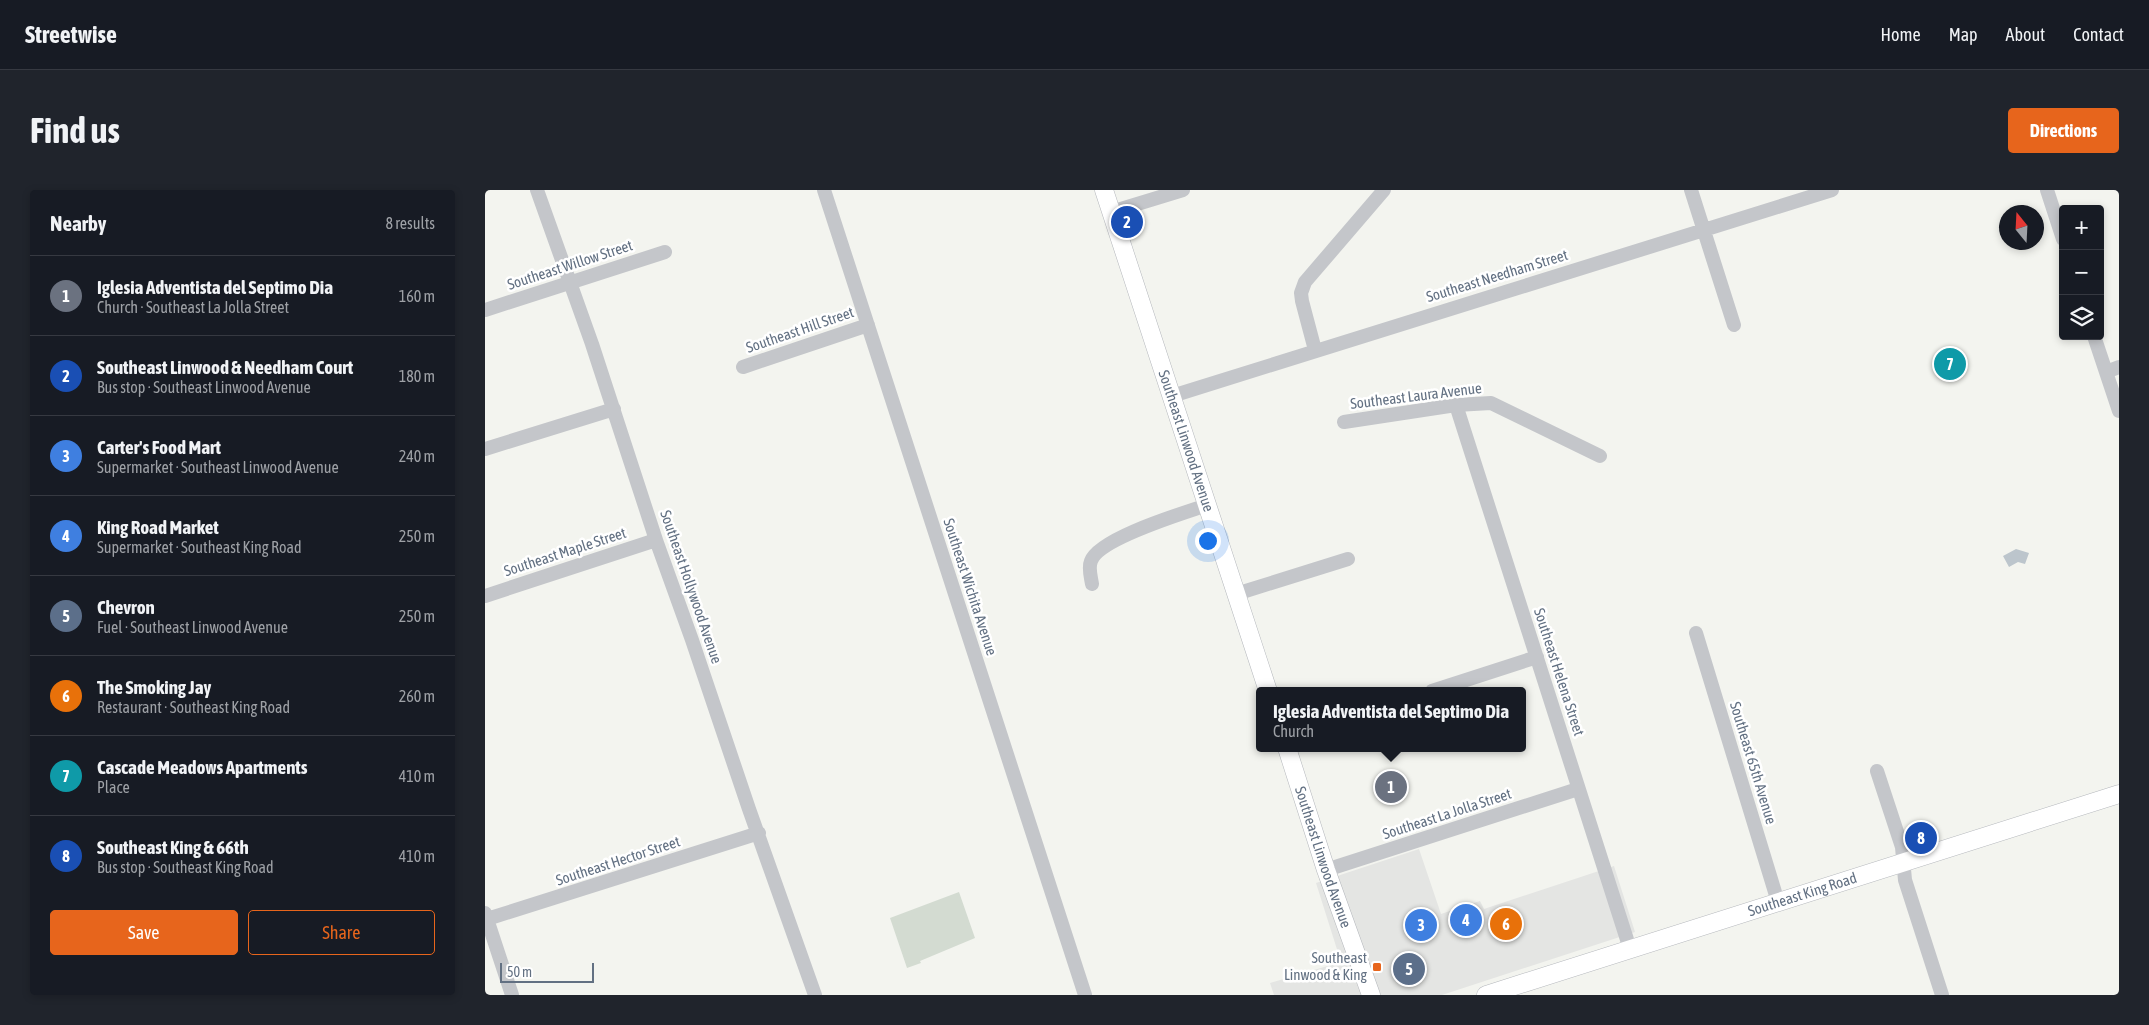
<!DOCTYPE html>
<html lang="en">
<head>
<meta charset="utf-8">
<style>
	:root { --surface:#171b24; --page:#20242c; --text:#f1f3f6; --muted:#9ea1a6; --line:#363941; --accent:#e7651c }
	body { margin:0; font-family:"Asap Condensed",sans-serif; background:var(--page); color:var(--text) }
	.controls { position:absolute; right:15px; top:15px; display:grid; overflow:hidden; border-radius:5px; box-shadow:0 2px 8px #0003 }
	.controls button { width:45px; height:45px; display:grid; place-items:center; padding:0; border:0; border-bottom:1px solid var(--line); background:var(--surface); color:var(--text); font:25px sans-serif }
	.compass { position:absolute; left:1514px; top:15px; width:45px; height:45px; border-radius:50%; background:var(--surface); box-shadow:0 2px 8px #0003; rotate:342deg }
	.scale { position:absolute; left:15px; bottom:12px; width:94px; box-sizing:border-box; padding-left:5px; border:2px solid #627082; border-top:0; font-size:14px; line-height:18px; white-space:nowrap; color:#627082; -webkit-text-stroke:4px #fff; paint-order:stroke }
	.you { position:absolute; left:722px; top:350px; width:18px; height:18px; margin:-12px; border:4px solid #fff; border-radius:50%; background:#1a73e8; box-shadow:0 0 0 8px #1a73e833 }
	.badge { display:grid; place-items:center; width:32px; height:32px; border-radius:50%; background:var(--accent); color:#fff; font-size:16px; font-weight:700 }
	.pin { position:absolute; translate:-50% -50%; border:2px solid #fff; box-shadow:0 1px 5px #0006 }
	.popup { position:absolute; left:771px; top:497px; width:270px; height:65px; box-sizing:border-box; display:grid; place-content:center; border-radius:5px; background:var(--surface); filter:drop-shadow(0 1px 4px #0005); font-size:16px; white-space:nowrap; color:var(--muted) }
	.popup b { font-size:19px; color:var(--text) }
	.popup::after { content:''; position:absolute; left:50%; top:100%; margin-left:-10px; border:10px solid transparent; border-top-color:var(--surface) }
	.list { margin:0; padding:0; list-style:none }
	h2 { display:flex; justify-content:space-between; align-items:center; height:65px; margin:0; padding:0 20px; font-size:21px }
	h2 small { font-size:16px; font-weight:400; color:var(--muted) }
	.list li { display:grid; grid-template-columns:32px 1fr auto; gap:15px; align-items:center; box-sizing:border-box; height:80px; padding:0 20px; border-top:1px solid var(--line) }
	.list b { display:block; font-size:19px; white-space:nowrap }
	.list p { margin:0; font-size:16px; white-space:nowrap; color:var(--muted) }
	.list em { font-size:16px; font-style:normal; color:var(--muted) }
	.actions { display:flex; gap:10px; padding:15px 20px }
	.actions a { flex:1; padding:11px 0; border:1px solid var(--accent); border-radius:5px; text-align:center; font-size:18px; color:var(--accent) }
	.actions .main { background:var(--accent); color:#fff }
	.icon { flex:none; width:28px; height:28px; fill:none; stroke:currentColor; stroke-width:2; stroke-linecap:round; stroke-linejoin:round }
	.map { position:relative; flex:none; width:1634px; height:805px; overflow:hidden; border-radius:5px }
	header { display:flex; align-items:center; gap:30px; box-sizing:border-box; height:70px; padding:0 25px; background:var(--surface); border-bottom:1px solid var(--line) }
	header strong { font-size:24px }
	nav { display:flex; gap:28px; margin-inline-start:auto; font-size:18px }
	.intro { display:flex; align-items:center; justify-content:space-between; box-sizing:border-box; height:120px; padding:0 30px }
	h1 { margin:0; font-size:35px }
	.button { padding:12px 22px; border-radius:5px; background:var(--accent); color:#fff; font-size:18px; font-weight:700 }
	main { display:flex; gap:30px; padding:0 30px }
	aside { flex:1; background:var(--surface); border-radius:5px; box-shadow:0 2px 8px #0003 }
	.map>svg:first-child { display:block }
	.built { fill:#e4e5e3 }
	.green { fill:#d3dbd1 }
	.water { fill:#bcc5cc }
	.lines { fill:none; stroke-linecap:round; stroke-linejoin:round }
	.major-casing { stroke:#b4b7bc; stroke-width:19 }
	.minor { stroke:#c4c6ca; stroke-width:14 }
	.major { stroke:#fff; stroke-width:18 }
	.poi-dot { fill:#e7651c; stroke:#fff; stroke-width:2 }
	.labels { text-anchor:middle; stroke-width:5; stroke-linejoin:round; paint-order:stroke }
	.street-label { font-size:15px; fill:#627082; stroke:#fff }
	.poi-label { font-size:15px; fill:#627082; stroke:#fff; text-anchor:end }
</style>
</head>
<body>
<header>
<strong>Streetwise</strong>
<nav><a>Home</a><a>Map</a><a>About</a><a>Contact</a></nav>
</header>
<div class="intro"><h1>Find us</h1><a class="button">Directions</a></div>
<main>
<aside>
<h2>Nearby<small>8 results</small></h2>
<ul class="list">
<li><span class="badge" style="background:#6b7280">1</span><div><b>Iglesia Adventista del Septimo Dia</b><p>Church · Southeast La Jolla Street</p></div><em>160 m</em></li>
<li><span class="badge" style="background:#1a4fb4">2</span><div><b>Southeast Linwood &amp; Needham Court</b><p>Bus stop · Southeast Linwood Avenue</p></div><em>180 m</em></li>
<li><span class="badge" style="background:#3f7fe0">3</span><div><b>Carter's Food Mart</b><p>Supermarket · Southeast Linwood Avenue</p></div><em>240 m</em></li>
<li><span class="badge" style="background:#3f7fe0">4</span><div><b>King Road Market</b><p>Supermarket · Southeast King Road</p></div><em>250 m</em></li>
<li><span class="badge" style="background:#5c6f8a">5</span><div><b>Chevron</b><p>Fuel · Southeast Linwood Avenue</p></div><em>250 m</em></li>
<li><span class="badge" style="background:#e8710a">6</span><div><b>The Smoking Jay</b><p>Restaurant · Southeast King Road</p></div><em>260 m</em></li>
<li><span class="badge" style="background:#0f9aa8">7</span><div><b>Cascade Meadows Apartments</b><p>Place</p></div><em>410 m</em></li>
<li><span class="badge" style="background:#1a4fb4">8</span><div><b>Southeast King &amp; 66th</b><p>Bus stop · Southeast King Road</p></div><em>410 m</em></li>
</ul>
<div class="actions"><a class="main">Save</a><a>Share</a></div>
</aside>
<div class="map">
<svg width="1634" height="805" viewBox="0 0 1634 805">
	<rect width="100%" height="100%" fill="#f3f4ef"/>
	<path class="built" d="M934,659L956,724L995,711L999,719L1129,676L1150,742L957,805H789L785,793L856,772L831,693Z"/>
	<path class="green" d="M474,702L490,748L435,771L436,773L422,778L405,728Z"/>
	<path class="water" d="M1531,359L1544,363L1540,374L1533,372L1524,377L1518,366Z"/>
	<g class="lines">
		<defs>
			<g id="major">
				<path id="s1" d="M619,0L783,501"/>
				<path id="s2" d="M802,558L841,680L886,805"/>
				<path id="s3" d="M1001,805L1634,604"/>
			</g>
		</defs>
		<use href="#major" class="major-casing"/>
		<path class="minor" d="M52,0L107,154L171,350L207,450L264,619L330,805
			M339,0L600,805
			M1206,0L1249,135
			M1562,0L1578,49
			M626,22L698,0
			M0,120L180,62
			M1609,146L1634,221
			M830,160L817,111L816,103L820,92L899,0
			M258,177L383,135
			M1621,182L1634,177
			M687,206L1347,0
			M971,215L1145,759
			M859,232L971,215L1006,213L1115,266
			M0,259L129,219
			M607,394C606,387 603,378 606,371C614,348 699,323 722,315
			M751,404L863,369
			M0,406L171,350
			M1211,443L1293,712
			M947,501L1052,467
			M1392,581L1417,657L1420,690L1457,805
			M841,680L1093,599
			M0,723L27,805
			M2,729L274,643"/>
		<use href="#major" class="major"/>
	</g>
	<rect class="poi-dot" x="887" y="772" width="10" height="10" rx="2.5"/>
	<g class="labels">
		<g class="street-label">
			<text transform="translate(85 75) rotate(-18)" y="5">Southeast Willow Street</text>
			<text transform="translate(1012 86) rotate(-17)" y="5">Southeast Needham Street</text>
			<text transform="translate(315 140) rotate(-19)" y="5">Southeast Hill Street</text>
			<text transform="translate(931 206) rotate(-7)" y="5">Southeast Laura Avenue</text>
			<text dy="5" stroke="none"><textPath href="#s1" startOffset="264">Southeast Linwood Avenue</textPath></text>
			<text transform="translate(80 362) rotate(-18)" y="5">Southeast Maple Street</text>
			<text transform="translate(206 397) rotate(71)" y="5">Southeast Hollywood Avenue</text>
			<text transform="translate(485 397) rotate(72)" y="5">Southeast Wichita Avenue</text>
			<text transform="translate(1074 482) rotate(72)" y="5">Southeast Helena Street</text>
			<text transform="translate(1268 573) rotate(73)" y="5">Southeast 65th Avenue</text>
			<text transform="translate(962 624) rotate(-18)" y="5">Southeast La Jolla Street</text>
			<text dy="5" stroke="none"><textPath href="#s2" startOffset="115">Southeast Linwood Avenue</textPath></text>
			<text transform="translate(133 671) rotate(-18)" y="5">Southeast Hector Street</text>
			<text dy="5" stroke="none"><textPath href="#s3" startOffset="332">Southeast King Road</textPath></text>
		</g>
		<g class="poi-label">
			<text x="882" y="773">Southeast<tspan x="882" dy="17">Linwood &amp; King</tspan></text>
		</g>
	</g>
</svg>
<div class="controls">
<button>+</button>
<button>−</button>
<button><svg class="icon" aria-label="layers" viewBox="0 0 24 24"><path d="M12 4l9 5-9 5-9-5zM3 14l9 5 9-5"/></svg></button>
</div>
<svg class="compass" viewBox="-18 -18 36 36"><path d="M0-13l5 13h-10z" fill="#e53935"/><path d="M0 13l5-13h-10z" fill="#9ea1a6"/></svg>
<div class="scale">50 m</div>
<div class="you"></div>
<div class="pin badge" style="left:906px;top:597px;background:#6b7280">1</div>
<div class="popup"><b>Iglesia Adventista del Septimo Dia</b>Church</div>
<div class="pin badge" style="left:642px;top:32px;background:#1a4fb4">2</div>
<div class="pin badge" style="left:936px;top:735px;background:#3f7fe0">3</div>
<div class="pin badge" style="left:981px;top:730px;background:#3f7fe0">4</div>
<div class="pin badge" style="left:924px;top:779px;background:#5c6f8a">5</div>
<div class="pin badge" style="left:1021px;top:734px;background:#e8710a">6</div>
<div class="pin badge" style="left:1465px;top:174px;background:#0f9aa8">7</div>
<div class="pin badge" style="left:1436px;top:648px;background:#1a4fb4">8</div>
</div>
</main>
</body>
</html>
